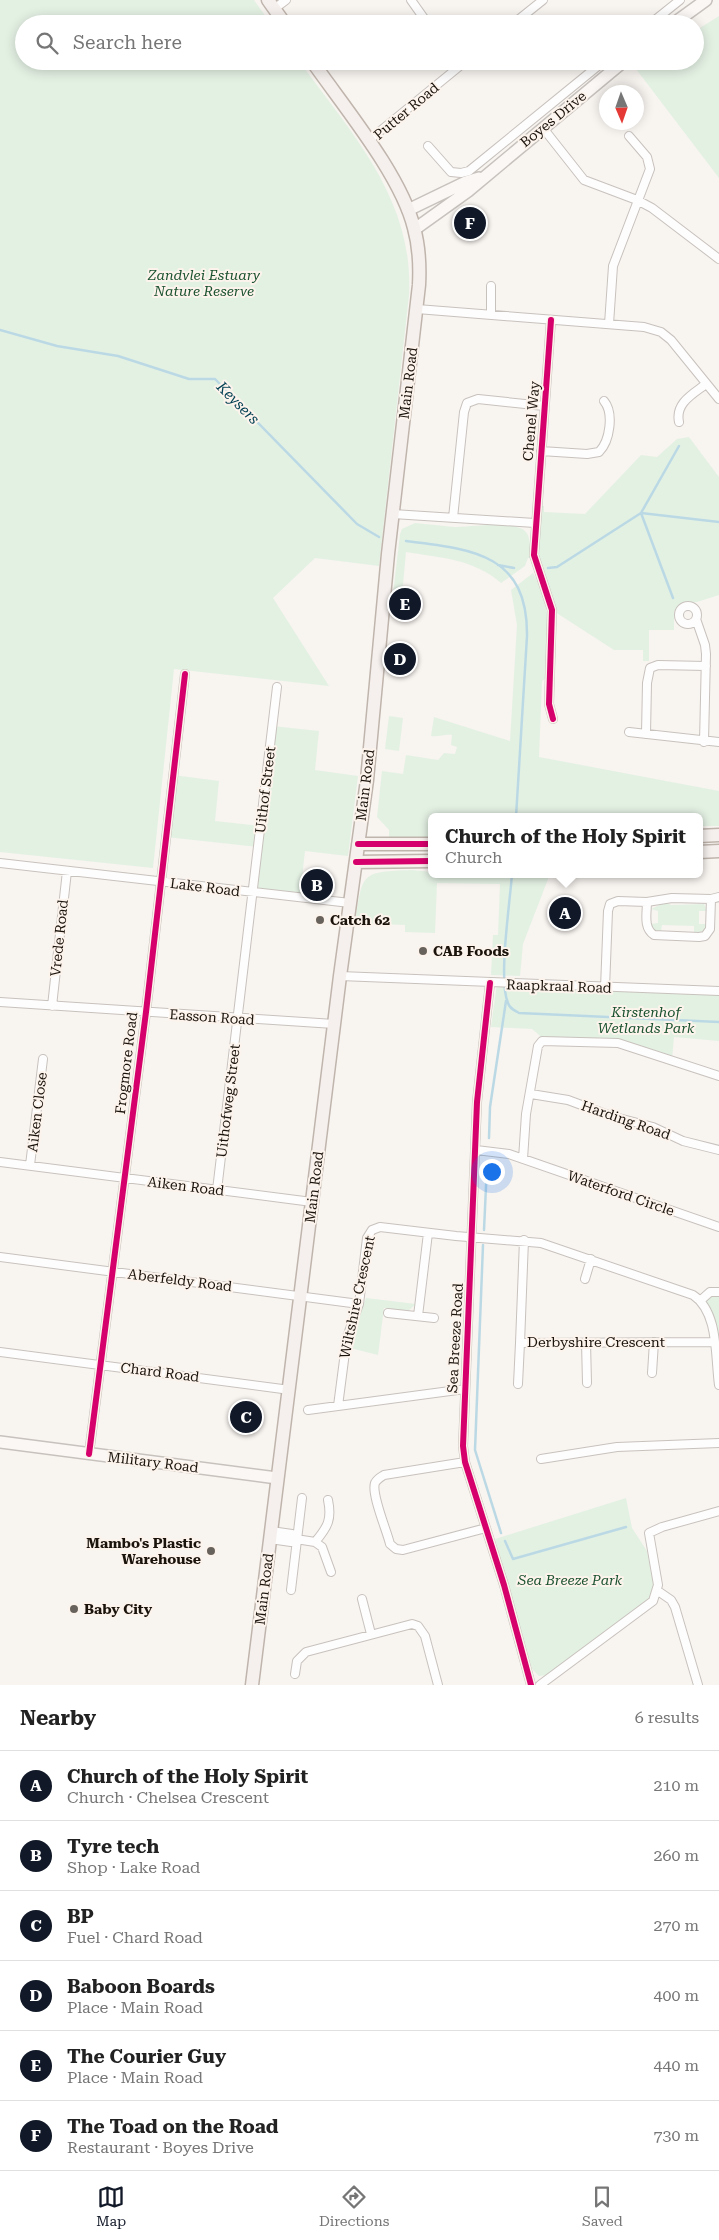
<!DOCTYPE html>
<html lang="en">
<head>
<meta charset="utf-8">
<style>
	:root { --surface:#fff; --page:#f2f2f2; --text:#222; --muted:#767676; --line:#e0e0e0; --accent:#111827 }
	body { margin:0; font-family:"Roboto Serif",serif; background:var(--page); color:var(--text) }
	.compass { position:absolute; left:599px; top:85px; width:45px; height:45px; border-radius:50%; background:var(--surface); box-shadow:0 2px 12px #0003; rotate:178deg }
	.you { position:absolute; left:491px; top:1171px; width:18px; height:18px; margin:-12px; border:4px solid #fff; border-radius:50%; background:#1a73e8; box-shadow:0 0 0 8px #1a73e833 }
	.badge { display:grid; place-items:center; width:32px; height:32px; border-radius:50%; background:var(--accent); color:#fff; font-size:16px; font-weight:700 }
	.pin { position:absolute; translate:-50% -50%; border:2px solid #fff; box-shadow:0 1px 5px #0006 }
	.popup { position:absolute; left:428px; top:813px; width:275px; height:65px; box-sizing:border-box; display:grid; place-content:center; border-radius:8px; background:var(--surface); filter:drop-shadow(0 1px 4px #0005); font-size:16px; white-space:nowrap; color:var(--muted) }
	.popup b { font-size:19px; color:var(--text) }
	.popup::after { content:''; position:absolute; left:50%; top:100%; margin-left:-10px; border:10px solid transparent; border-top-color:var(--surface) }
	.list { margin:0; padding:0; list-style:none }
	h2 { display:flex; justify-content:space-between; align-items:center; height:65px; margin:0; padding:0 20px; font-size:21px }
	h2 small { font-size:16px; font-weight:400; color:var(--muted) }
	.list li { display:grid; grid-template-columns:32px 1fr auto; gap:15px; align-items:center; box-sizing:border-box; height:70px; padding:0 20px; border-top:1px solid var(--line) }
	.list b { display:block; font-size:19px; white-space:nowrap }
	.list p { margin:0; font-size:16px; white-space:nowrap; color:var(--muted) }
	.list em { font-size:16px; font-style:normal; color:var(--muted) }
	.icon { flex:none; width:28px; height:28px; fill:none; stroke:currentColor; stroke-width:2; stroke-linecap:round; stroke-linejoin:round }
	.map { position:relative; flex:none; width:719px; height:1685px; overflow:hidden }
	.search { position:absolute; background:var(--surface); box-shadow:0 2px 12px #0003; left:15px; right:15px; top:15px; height:55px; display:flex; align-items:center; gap:12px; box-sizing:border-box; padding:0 18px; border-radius:28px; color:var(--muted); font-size:19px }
	.sheet { height:485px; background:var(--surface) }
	nav { display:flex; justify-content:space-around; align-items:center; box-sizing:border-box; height:70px; border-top:1px solid var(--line); background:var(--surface); font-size:14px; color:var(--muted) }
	nav a { display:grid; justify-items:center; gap:2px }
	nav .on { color:var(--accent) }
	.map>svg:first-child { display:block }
	.green { fill:#e3f1e3 }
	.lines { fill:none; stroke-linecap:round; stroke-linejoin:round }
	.stream { stroke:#bbd9e5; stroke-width:2.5 }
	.street-casing { stroke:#c8c2bd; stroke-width:10 }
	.secondary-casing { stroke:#c8c2bd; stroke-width:14 }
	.primary-casing { stroke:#c0b5ad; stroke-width:15 }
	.street { stroke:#fefdfd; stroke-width:8 }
	.secondary { stroke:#faf7f5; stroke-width:11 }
	.primary { stroke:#f5f0ed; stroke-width:12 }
	.cycleway-casing { stroke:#fcf4ec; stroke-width:9 }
	.cycleway { stroke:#d6006c; stroke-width:6 }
	.poi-dot { fill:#68625c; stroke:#fcf4ec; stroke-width:2 }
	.labels { text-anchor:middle; stroke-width:4; stroke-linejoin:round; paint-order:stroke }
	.street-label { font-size:14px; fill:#1a130c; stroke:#fcf4ec }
	.park-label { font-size:14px; font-style:italic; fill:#1a512e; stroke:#fcf4ec }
	.poi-label { font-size:14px; font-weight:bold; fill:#1a130c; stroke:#fcf4ec; text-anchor:start }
	.water-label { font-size:15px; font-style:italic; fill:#003f52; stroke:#fcf4ec }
</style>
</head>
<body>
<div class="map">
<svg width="719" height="1685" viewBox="0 0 719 1685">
	<rect width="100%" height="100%" fill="#f8f4f0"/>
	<path class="green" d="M0,0H254L271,24H24V61H299C352,134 414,199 409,295L379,566L315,558L273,598L329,686L174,669L153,868L0,852Z
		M719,16V178L636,69L648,61H695V31Z
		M689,437L719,477V595L697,602H682L674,611V630H649V661H643V650H614L552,610L536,566L537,506H544V512L585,514L641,455L657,457L677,439Z
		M415,523C428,524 441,526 454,527C469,527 517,520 526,532C531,538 530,551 530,558H528L525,566L501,583C474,559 441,558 406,552L402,595L393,594L400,534L402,529Z
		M533,573C553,606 549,641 546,678L542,681L539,757L719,791V826H699V817H431V837L389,838V830L377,817L382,771L403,774L406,755L438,760L444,753L455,754L457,747L451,745L452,735C445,734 439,737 431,736L434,717L510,741L517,625L511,590Z
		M389,716L403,718L399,751L385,749Z
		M272,726L319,731L315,770L358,776L348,856L305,851L300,895L261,891L257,885L258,847L166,837L173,775L219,781L215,821L260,826Z
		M412,870L431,872V874H550L523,944L520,976L491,975L493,935H498L500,884L437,883L435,933L405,932V925L355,923C363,872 360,872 412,870Z
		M666,902L671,905L704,904L707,911H699V924H706L705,931L694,933V926L662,925L661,931H653L650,924L658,923V911L651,909Z
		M497,983L719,991V1041L674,1037L672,1060L618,1043L545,1040L532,1029L491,1027Z
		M719,1292V1385L711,1318L701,1300Z
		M366,1298L416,1304L408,1311L384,1308L378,1355L350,1348L352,1334Z
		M626,1498L632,1528L647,1551L654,1588L652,1597L548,1675L539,1676L532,1669L495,1539Z"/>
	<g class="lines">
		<path class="stream" d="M0,330L57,346L118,356L189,379H215L357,524L379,537
			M641,513L673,598
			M641,513L719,522
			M406,541C473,549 528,554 527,636L516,817
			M498,565L514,568
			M548,568L557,567L641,513L679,446
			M512,874C510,903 498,980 508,1003C510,1009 514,1010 519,1013L719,1022
			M489,1138L490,1107L506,1001
			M484,1230L487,1165
			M483,1245L475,1450L501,1533
			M505,1541L513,1559L626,1527"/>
		<defs>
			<path id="street" d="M411,0L428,24
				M274,9L286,0
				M513,24L543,0
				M650,24L680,0
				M543,128L584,180L637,200L652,208L719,259
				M368,141L466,61
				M428,146L451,172L461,173L469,171L604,61
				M417,309L644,327L661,332L671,340L719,399
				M491,315V286
				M551,320L534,555L552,610L549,704L553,719
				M609,324L613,266L650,169L647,157L629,136
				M679,422C675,403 693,394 706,384
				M541,451L587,454L599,452C610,441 614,413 604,401
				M393,514L535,523
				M453,518L464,412L467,403L478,399L544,406
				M679 615a9 9 0 1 1 18 0a9 9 0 1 1-18 0Z
				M696,619L705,645L706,654L704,742
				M629,732L719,742
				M646,734L647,683L650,668L658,665L706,666
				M0,863L350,903
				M647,902C647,913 643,928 654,935L699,937L705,936L710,929L711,899
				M340,976L719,991
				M490,983L477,1102L463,1446L465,1462L504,1585L531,1685
				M605,988L608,911L610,904L618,901L647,902L672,898L711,899L719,897
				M0,1002L334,1024
				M52,1006L67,871
				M531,1094L568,1100L611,1116L653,1127L683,1141L719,1150
				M476,1150L509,1154L719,1227
				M523,1159L526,1114L538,1046L542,1041L618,1043L719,1076
				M0,1162L312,1202
				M30,1165L43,1059
				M217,1190L277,687
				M524,1240L520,1343L714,1342
				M0,1257L359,1304
				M585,1279L591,1259
				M701,1300L710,1292H719
				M388,1313L434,1318
				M418,1316L428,1233
				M586,1342L587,1383
				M0,1352L290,1390
				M652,1373L654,1342
				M518,1384L520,1343
				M338,1406L347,1337L359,1304L367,1238L372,1230L380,1227L456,1236L541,1243L693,1295C719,1312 715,1357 719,1385
				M308,1410L465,1389
				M89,1454L146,1012L185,674
				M541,1459L617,1447L719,1443
				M465,1462L384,1475C381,1477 377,1479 375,1483C371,1494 387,1531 390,1544L396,1549L403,1550L486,1528
				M271,1531L292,1534L296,1539
				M270,1539L291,1542L296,1539L315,1542C328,1527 332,1519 328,1500
				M315,1542L322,1547L331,1572
				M291,1590L302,1498
				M658,1591L671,1600L675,1607L698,1685
				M362,1599L371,1634
				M295,1674L297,1661L306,1652L412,1624L418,1626L425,1636L438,1685
				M540,1685L653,1601L658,1585L649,1533L662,1527L719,1511"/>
			<path id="secondary" d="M673,24L706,0
				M408,210L466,182L479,178
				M415,229L468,191L624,61
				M0,1442L277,1478"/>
			<path id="primary" d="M268,0L285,24
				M699,836L719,835
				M358,844H431
				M699,852L719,851
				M356,862L431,861
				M252,1685L340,976L367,780L388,554L419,285C420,266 419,246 414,228C401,175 344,107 312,61"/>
		</defs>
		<use href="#street" class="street-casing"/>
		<use href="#secondary" class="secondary-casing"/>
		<use href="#primary" class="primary-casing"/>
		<use href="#street" class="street"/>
		<use href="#secondary" class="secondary"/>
		<use href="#primary" class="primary"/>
		<defs>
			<path id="cycleway" d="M551,320L534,555L552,610L549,704L553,719
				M358,844H431
				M356,862L431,861
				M490,983L477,1102L463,1446L465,1462L504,1585L531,1685
				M89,1454L146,1012L185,674"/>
		</defs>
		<use href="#cycleway" class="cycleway-casing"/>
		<use href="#cycleway" class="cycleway"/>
	</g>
	<g class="poi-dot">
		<circle cx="320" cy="920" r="5"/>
		<circle cx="423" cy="951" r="5"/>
		<circle cx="211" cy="1551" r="5"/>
		<circle cx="74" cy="1609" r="5"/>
	</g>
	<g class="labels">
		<g class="street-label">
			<text transform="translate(406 111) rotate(-40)" y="5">Putter Road</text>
			<text transform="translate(553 119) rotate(-39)" y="5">Boyes Drive</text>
			<text transform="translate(408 383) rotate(-83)" y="5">Main Road</text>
			<text transform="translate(531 421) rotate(-85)" y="5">Chenel Way</text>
			<text transform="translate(365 785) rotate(-83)" y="5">Main Road</text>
			<text transform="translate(265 790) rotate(-83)" y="5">Uithof Street</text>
			<text transform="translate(205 887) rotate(7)" y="5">Lake Road</text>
			<text transform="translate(59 938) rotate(-84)" y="5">Vrede Road</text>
			<text transform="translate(559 986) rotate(2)" y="5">Raapkraal Road</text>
			<text transform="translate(212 1017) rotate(4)" y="5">Easson Road</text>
			<text transform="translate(126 1063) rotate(-83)" y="5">Frogmore Road</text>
			<text transform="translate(228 1101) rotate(-83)" y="5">Uithofweg Street</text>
			<text transform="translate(37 1112) rotate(-83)" y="5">Aiken Close</text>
			<text transform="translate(626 1120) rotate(19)" y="5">Harding Road</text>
			<text transform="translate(186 1186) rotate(7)" y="5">Aiken Road</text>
			<text transform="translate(314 1187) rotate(-83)" y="5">Main Road</text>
			<text transform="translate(621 1193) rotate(19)" y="5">Waterford Circle</text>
			<text transform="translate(180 1280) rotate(7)" y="5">Aberfeldy Road</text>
			<text transform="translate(357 1297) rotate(-78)" y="5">Wiltshire Crescent</text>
			<text transform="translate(455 1338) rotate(-87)" y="5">Sea Breeze Road</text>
			<text x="596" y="1347">Derbyshire Crescent</text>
			<text transform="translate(160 1372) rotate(7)" y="5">Chard Road</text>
			<text transform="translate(153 1462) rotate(7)" y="5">Military Road</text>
			<text transform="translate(264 1589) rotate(-83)" y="5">Main Road</text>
		</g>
		<g class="park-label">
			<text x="204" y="280">Zandvlei Estuary<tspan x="204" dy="16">Nature Reserve</tspan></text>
			<text x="646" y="1017">Kirstenhof<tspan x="646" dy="16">Wetlands Park</tspan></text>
			<text x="570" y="1585">Sea Breeze Park</text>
		</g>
		<g class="poi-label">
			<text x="330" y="925">Catch 62</text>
			<text x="433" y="956">CAB Foods</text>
			<text x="201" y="1548" text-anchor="end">Mambo's Plastic<tspan x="201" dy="16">Warehouse</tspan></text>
			<text x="84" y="1614">Baby City</text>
		</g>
		<g class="water-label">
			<text transform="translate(238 403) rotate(45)" y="5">Keysers</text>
		</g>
	</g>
</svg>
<svg class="compass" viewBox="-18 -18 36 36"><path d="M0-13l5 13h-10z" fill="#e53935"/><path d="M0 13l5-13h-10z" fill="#767676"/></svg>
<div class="you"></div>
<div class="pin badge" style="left:565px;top:913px">A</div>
<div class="popup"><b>Church of the Holy Spirit</b>Church</div>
<div class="pin badge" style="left:317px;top:885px">B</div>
<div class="pin badge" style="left:246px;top:1417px">C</div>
<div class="pin badge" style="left:400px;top:659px">D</div>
<div class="pin badge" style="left:405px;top:604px">E</div>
<div class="pin badge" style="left:470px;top:223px">F</div>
<div class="search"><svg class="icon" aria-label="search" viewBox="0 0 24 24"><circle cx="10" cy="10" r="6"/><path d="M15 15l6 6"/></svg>Search here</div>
</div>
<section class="sheet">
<h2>Nearby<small>6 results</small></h2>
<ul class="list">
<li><span class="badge">A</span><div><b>Church of the Holy Spirit</b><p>Church · Chelsea Crescent</p></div><em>210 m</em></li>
<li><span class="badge">B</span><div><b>Tyre tech</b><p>Shop · Lake Road</p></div><em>260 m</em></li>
<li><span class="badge">C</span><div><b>BP</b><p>Fuel · Chard Road</p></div><em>270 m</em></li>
<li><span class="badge">D</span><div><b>Baboon Boards</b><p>Place · Main Road</p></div><em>400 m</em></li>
<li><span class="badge">E</span><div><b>The Courier Guy</b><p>Place · Main Road</p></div><em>440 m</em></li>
<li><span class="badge">F</span><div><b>The Toad on the Road</b><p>Restaurant · Boyes Drive</p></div><em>730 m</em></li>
</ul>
</section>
<nav>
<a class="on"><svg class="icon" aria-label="map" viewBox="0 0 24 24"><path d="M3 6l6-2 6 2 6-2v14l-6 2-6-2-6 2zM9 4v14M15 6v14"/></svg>Map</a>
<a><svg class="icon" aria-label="directions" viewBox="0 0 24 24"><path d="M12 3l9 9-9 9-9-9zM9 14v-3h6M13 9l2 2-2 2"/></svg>Directions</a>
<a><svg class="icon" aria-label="saved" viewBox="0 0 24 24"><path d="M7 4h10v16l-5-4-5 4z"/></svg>Saved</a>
</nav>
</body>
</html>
